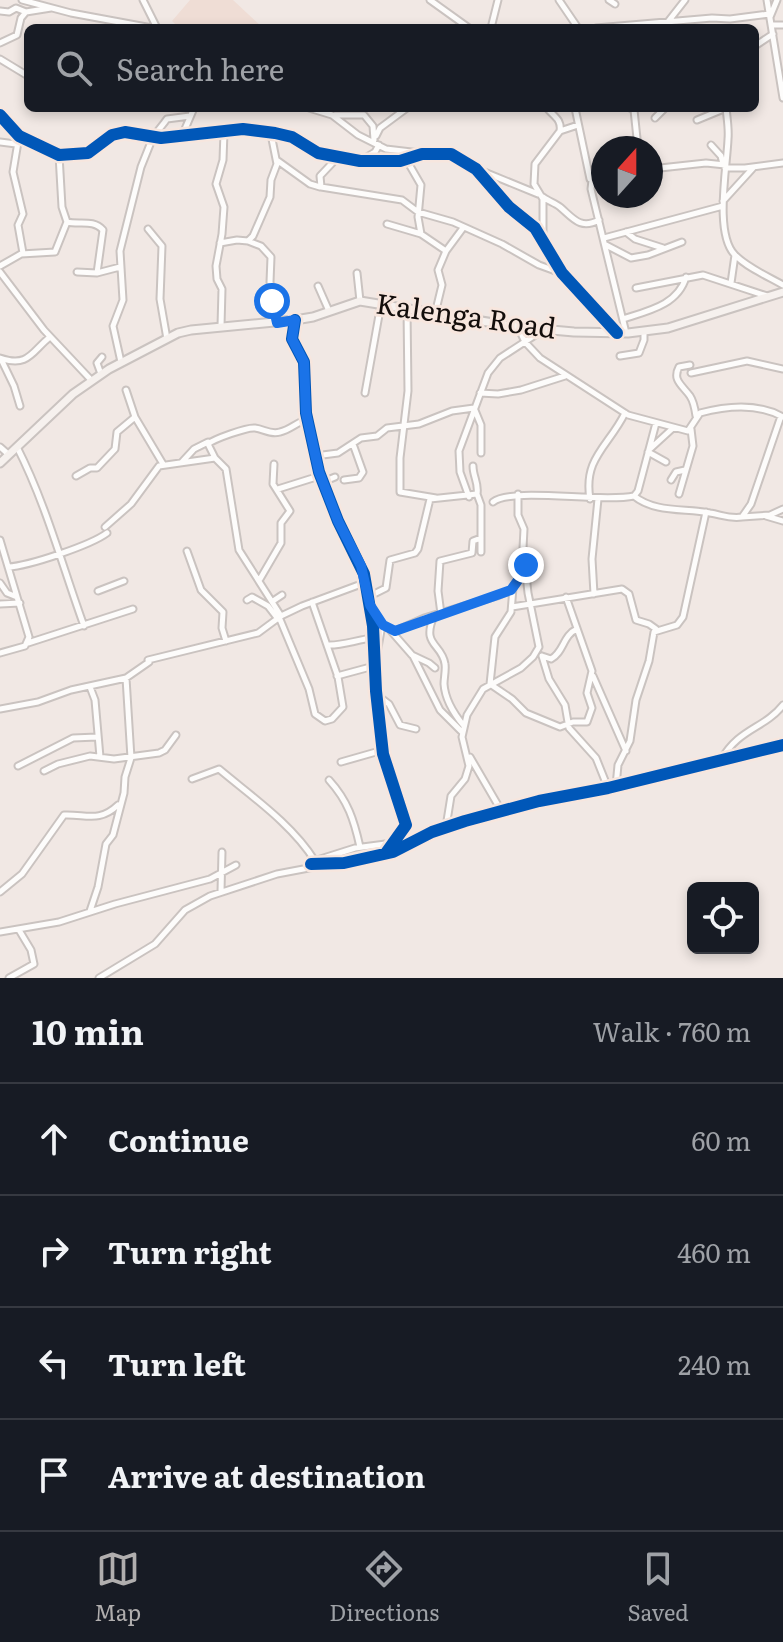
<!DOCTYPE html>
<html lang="en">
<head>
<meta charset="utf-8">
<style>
	:root { --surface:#171b24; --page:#20242c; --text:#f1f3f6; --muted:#9ea1a6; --line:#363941; --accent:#b0aeae }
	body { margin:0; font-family:Literata,serif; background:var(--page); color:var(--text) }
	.controls { position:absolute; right:24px; bottom:24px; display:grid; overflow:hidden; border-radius:12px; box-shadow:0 4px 12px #0003 }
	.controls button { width:72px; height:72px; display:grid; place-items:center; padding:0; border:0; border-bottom:2px solid var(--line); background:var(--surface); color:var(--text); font:40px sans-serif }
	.compass { position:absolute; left:591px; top:136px; width:72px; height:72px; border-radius:50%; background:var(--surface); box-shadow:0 4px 12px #0003; rotate:21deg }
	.stop { position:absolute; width:24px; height:24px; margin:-18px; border:6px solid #1a73e8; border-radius:50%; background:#fff }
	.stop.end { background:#1a73e8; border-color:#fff; box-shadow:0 2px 8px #0008 }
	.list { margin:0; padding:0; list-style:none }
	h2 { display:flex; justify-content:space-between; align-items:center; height:104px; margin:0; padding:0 32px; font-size:34px }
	h2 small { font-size:26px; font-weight:400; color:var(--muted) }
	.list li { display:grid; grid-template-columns:52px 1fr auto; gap:24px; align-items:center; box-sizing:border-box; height:112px; padding:0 32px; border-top:2px solid var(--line) }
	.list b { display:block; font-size:30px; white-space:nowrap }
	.list em { font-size:26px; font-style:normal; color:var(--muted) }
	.icon { flex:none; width:44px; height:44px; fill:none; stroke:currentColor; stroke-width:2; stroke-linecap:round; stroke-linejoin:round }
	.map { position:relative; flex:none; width:783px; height:978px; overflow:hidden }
	.search { position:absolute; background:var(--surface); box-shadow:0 4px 12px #0003; left:24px; right:24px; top:24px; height:88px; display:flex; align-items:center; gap:20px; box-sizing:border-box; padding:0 28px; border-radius:12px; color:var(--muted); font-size:30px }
	.sheet { height:552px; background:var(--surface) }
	nav { display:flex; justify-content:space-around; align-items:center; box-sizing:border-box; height:112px; border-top:2px solid var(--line); background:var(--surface); font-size:22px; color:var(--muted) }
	nav a { display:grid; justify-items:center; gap:4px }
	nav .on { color:var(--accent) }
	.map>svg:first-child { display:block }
	.built { fill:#efddd5 }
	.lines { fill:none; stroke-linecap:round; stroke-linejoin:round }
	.street-casing { stroke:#cac3c0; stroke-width:9 }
	.secondary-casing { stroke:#cac3c0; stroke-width:11 }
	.street { stroke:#fdfcfb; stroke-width:5 }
	.secondary { stroke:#f6f1ee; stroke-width:7 }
	.cycleway-casing { stroke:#f7e6de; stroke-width:17 }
	.cycleway { stroke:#0057b8; stroke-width:12 }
	.route { stroke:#1a73e8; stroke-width:10 }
	.labels { text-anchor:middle; stroke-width:6; stroke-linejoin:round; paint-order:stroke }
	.street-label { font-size:28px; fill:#130d0b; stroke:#f7e6de }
</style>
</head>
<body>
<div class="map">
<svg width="783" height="978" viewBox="0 0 783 978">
	<rect width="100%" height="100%" fill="#f1e8e4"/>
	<path class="built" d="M190,0H233L263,28H179L172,21Z"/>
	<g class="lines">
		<defs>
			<path id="street" d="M22,0L71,13L152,28
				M143,0L157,28
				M430,0L469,28
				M559,0L578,28
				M609,0L615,4
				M767,0L783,98
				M0,11L9,12L16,8L26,12
				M770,17L777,0
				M667,23L685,0
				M772,25H783
				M491,28L498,0
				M596,28L712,18L730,19L769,14
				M0,43L17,35L21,18L26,12L51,8
				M755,46L773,34
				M0,59L28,76
				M309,108L332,115L358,135L386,149L420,153
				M575,108L590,179H603
				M630,108L634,110L638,148
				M726,108C727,118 729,129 728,139C727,167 714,234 735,255C748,268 767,276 783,285
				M0,115L19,136L59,155L88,153L112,135L125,132L161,138L243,129L275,133L292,137L318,153L360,161H400L422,154H451L476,169L509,207L535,228L562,273L617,333
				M335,115H364L373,126L374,140
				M655,118L665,108
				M697,120L726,108
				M560,131L578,125
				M19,136L13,172L23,214L18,225L23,253
				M182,136L194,108
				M376,136L380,128L407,108
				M0,142L16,144
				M711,145L721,156L723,164
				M337,158L320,176L321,187L402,200L418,212L453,222L502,244L539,265L561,273
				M406,159L421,185L418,217L421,234L446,251
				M362,160L375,152L379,145
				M278,161L310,184L320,187
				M725,168H745L783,163
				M477,169L538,194
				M651,169L706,163L725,165
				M592,180L591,189L626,333
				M543,197C548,201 555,203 560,207C573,218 580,230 599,220
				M723,201L753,168
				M67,222C80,225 93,219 103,230L97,273
				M387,224L421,234
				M148,229L162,246L160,299L167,339
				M626,232L635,239L663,248
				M543,237V199L534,184L535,164L560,131C562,119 553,116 547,108
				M604,238L723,206
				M248,241L261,246L271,257L270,282L277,322
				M220,243L237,240L248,241L253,236L270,197L271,180L277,164L272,139L275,133
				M606,245L631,258L648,255L682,242
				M0,266L21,254L55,252L67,222L62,207L59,155
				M0,272L44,330L92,381
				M77,272L97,273L120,267
				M357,273L360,301
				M731,283L735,255
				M318,286L329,311
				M636,288L703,275L767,296
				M407,309L408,391L400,458V492L436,498
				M435,314L442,285L438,270L446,251L463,228
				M623,319C648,311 678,305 686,277
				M295,320L292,339L304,362L306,413L319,472L338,521L364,574L373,626L376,691L383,754L406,825L386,853
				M221,326L222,289L217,279L216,266L222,234L224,207L216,184L223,160L224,132
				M518,327L525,342L540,358L628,415L688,431L700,413C726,406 758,403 783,417
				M620,356L639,353L644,340V331
				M0,358C29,368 32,351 50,337
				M1,359L14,386L20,406
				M121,362L113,326L123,300L120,251L141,167L153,137L164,123L167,119L190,116
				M690,365L679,367C672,380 682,385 690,396C694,402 695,409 696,416
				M691,373L747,361L783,369
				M101,374L97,363L102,357
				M126,390L135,417L163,464
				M365,393L381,304
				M480,393L498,394L521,390L565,376
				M0,447L8,454
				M17,447C46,504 62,565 84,626
				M650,449L673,428
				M648,452L666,462
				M315,456L338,453L361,438L377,436L387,428L419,424L452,411L474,408L481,425V453
				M182,462L194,449L208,442
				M76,476L90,468H97L115,449L117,432L135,417
				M344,480L359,478L363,472L353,444
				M671,480L676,472L685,470
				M323,482L335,477
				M278,489L313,478L319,472
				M477,494L481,505V552
				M679,494L693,446L691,429
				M634,496C655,513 685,508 710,513C722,515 730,519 742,517L751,504L781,416
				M469,497L460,472L459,451L488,373L500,358L543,330
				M590,499C583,458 609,446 625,413
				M493,502C512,487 601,503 634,496L638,491L656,423
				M766,516L783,521
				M742,517L770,515L783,509
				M105,527L131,504L159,466L215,458
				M0,540L29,637L25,646L0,653
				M187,551L201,590L223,612L222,628L226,641
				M8,567C29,566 91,545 107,533
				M260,579L281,543V523L290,511L273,484L274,464
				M0,583L7,593L17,597
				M513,588L511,612L495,637L490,684L512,699L526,713L560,727L573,722H587L592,708L587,693L592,671L566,597
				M98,591L124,581
				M594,594L592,559L598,499
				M368,597L386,588L390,560L415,553L418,549L430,499L477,494C479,483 473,477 473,466
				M247,600L252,597L268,606L278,619
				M273,601L282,595
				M0,604L20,603
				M512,607L622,589L629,594L636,620L649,624L656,629
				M372,610L383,625L395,631L424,618L497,596L511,590L526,569
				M441,614L438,591L440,561L472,553L473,541L481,538
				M281,616L239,550L226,469L215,458L208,444C214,439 247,427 255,428C264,429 270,435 280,432C290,430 297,422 308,419
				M434,616C421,646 442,643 445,664C446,670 444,678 444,684C445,699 454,714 464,726
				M279,617L309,689L315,714L325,721L332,719L343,707L338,677L312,602
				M391,631L412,655L429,663L435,668
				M28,643L133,609
				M327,645C343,646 358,639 374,638
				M413,656L440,710L462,732
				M542,656L549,679L565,705L569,728L596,758L608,788
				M542,656L551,659C564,652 563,635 577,629
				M376,659L382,625
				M148,660L258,633L281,616L302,606L364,583
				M337,676L374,666
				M593,676L626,751
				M90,687L95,700L100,757
				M377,695L389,704L400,725L416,729
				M0,709L38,702L71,690L126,678L149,662
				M470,757L502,812
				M721,760C739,728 764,729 783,705
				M341,762L383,750
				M18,766L73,738L97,737
				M44,771L58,764L90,756L114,759L159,753L165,750L176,735
				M192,779L219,769C251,796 292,824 315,861
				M329,780C348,801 354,820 360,847
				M616,786L618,765L630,741L636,700L649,661L654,632L677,625L683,617L706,512
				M446,827L451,796L465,779L469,766L462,737L467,715L483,689L521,668L533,657L539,647L528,593L523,548L524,529L518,515V494
				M314,861L355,848L393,843
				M311,864L344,863L393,852L432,832L465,821L539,801L608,788L783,745
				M221,891L222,852
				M0,892L22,874L64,815C86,814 99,823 118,805
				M90,911L98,887L106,844L113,835L124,793L125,777L131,758L126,678
				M0,932L59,922L115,904L210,879L236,865
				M9,978L34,964L31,950L19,930
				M99,978L155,944L185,910L210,896L277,874L314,867"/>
			<path id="secondary" d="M0,463L73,394L109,369L178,333L191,330L295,320L313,317L360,301L518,327L574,332L628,333L668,328L783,292"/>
		</defs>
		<use href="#street" class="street-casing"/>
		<use href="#secondary" class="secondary-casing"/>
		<use href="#street" class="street"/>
		<use href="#secondary" class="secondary"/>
		<defs>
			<path id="cycleway" d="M0,115L19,136L59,155L88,153L112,135L125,132L161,138L243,129L275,133L292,137L318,153L360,161H400L422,154H451L476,169L509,207L535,228L562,273L617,333
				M295,320L292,339L304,362L306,413L319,472L338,521L364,574L373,626L376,691L383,754L406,825L386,853
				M311,864L344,863L393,852L432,832L465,821L539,801L608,788L783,745"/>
		</defs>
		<use href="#cycleway" class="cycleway-casing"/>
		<use href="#cycleway" class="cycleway"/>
	</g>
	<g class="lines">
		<path class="route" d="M272,301L277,323L295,320L292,339L304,362L306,413L319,472L338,521L361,566L370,605L383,625L395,631L511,590L526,569V565"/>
	</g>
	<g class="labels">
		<g class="street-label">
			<text transform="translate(466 316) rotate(8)" y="10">Kalenga Road</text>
		</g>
	</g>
</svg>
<div class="controls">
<button><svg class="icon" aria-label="locate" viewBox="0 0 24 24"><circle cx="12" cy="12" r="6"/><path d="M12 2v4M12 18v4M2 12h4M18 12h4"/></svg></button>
</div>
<svg class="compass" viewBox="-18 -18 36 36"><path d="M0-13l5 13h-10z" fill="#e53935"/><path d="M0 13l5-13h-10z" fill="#9ea1a6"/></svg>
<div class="stop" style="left:272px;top:301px"></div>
<div class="stop end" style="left:526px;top:565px"></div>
<div class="search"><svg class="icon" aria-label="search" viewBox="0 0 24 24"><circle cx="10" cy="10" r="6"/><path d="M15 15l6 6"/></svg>Search here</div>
</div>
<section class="sheet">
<h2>10 min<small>Walk · 760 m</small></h2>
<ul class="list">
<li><svg class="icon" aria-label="ahead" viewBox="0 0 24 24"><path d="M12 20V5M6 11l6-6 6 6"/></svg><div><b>Continue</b></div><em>60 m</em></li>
<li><svg class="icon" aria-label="right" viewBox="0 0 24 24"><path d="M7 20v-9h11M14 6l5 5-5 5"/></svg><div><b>Turn right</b></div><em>460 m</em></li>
<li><svg class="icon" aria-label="left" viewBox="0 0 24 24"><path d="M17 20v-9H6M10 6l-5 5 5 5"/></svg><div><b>Turn left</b></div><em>240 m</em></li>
<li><svg class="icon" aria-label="arrive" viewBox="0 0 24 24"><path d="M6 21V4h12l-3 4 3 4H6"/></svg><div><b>Arrive at destination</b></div></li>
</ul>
</section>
<nav>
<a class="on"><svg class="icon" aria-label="map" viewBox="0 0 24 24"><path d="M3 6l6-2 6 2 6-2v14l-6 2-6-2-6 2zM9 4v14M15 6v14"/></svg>Map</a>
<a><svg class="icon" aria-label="directions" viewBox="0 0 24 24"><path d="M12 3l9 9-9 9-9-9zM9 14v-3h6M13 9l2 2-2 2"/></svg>Directions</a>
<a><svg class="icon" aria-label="saved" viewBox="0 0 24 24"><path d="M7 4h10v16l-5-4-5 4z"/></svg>Saved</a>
</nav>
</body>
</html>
